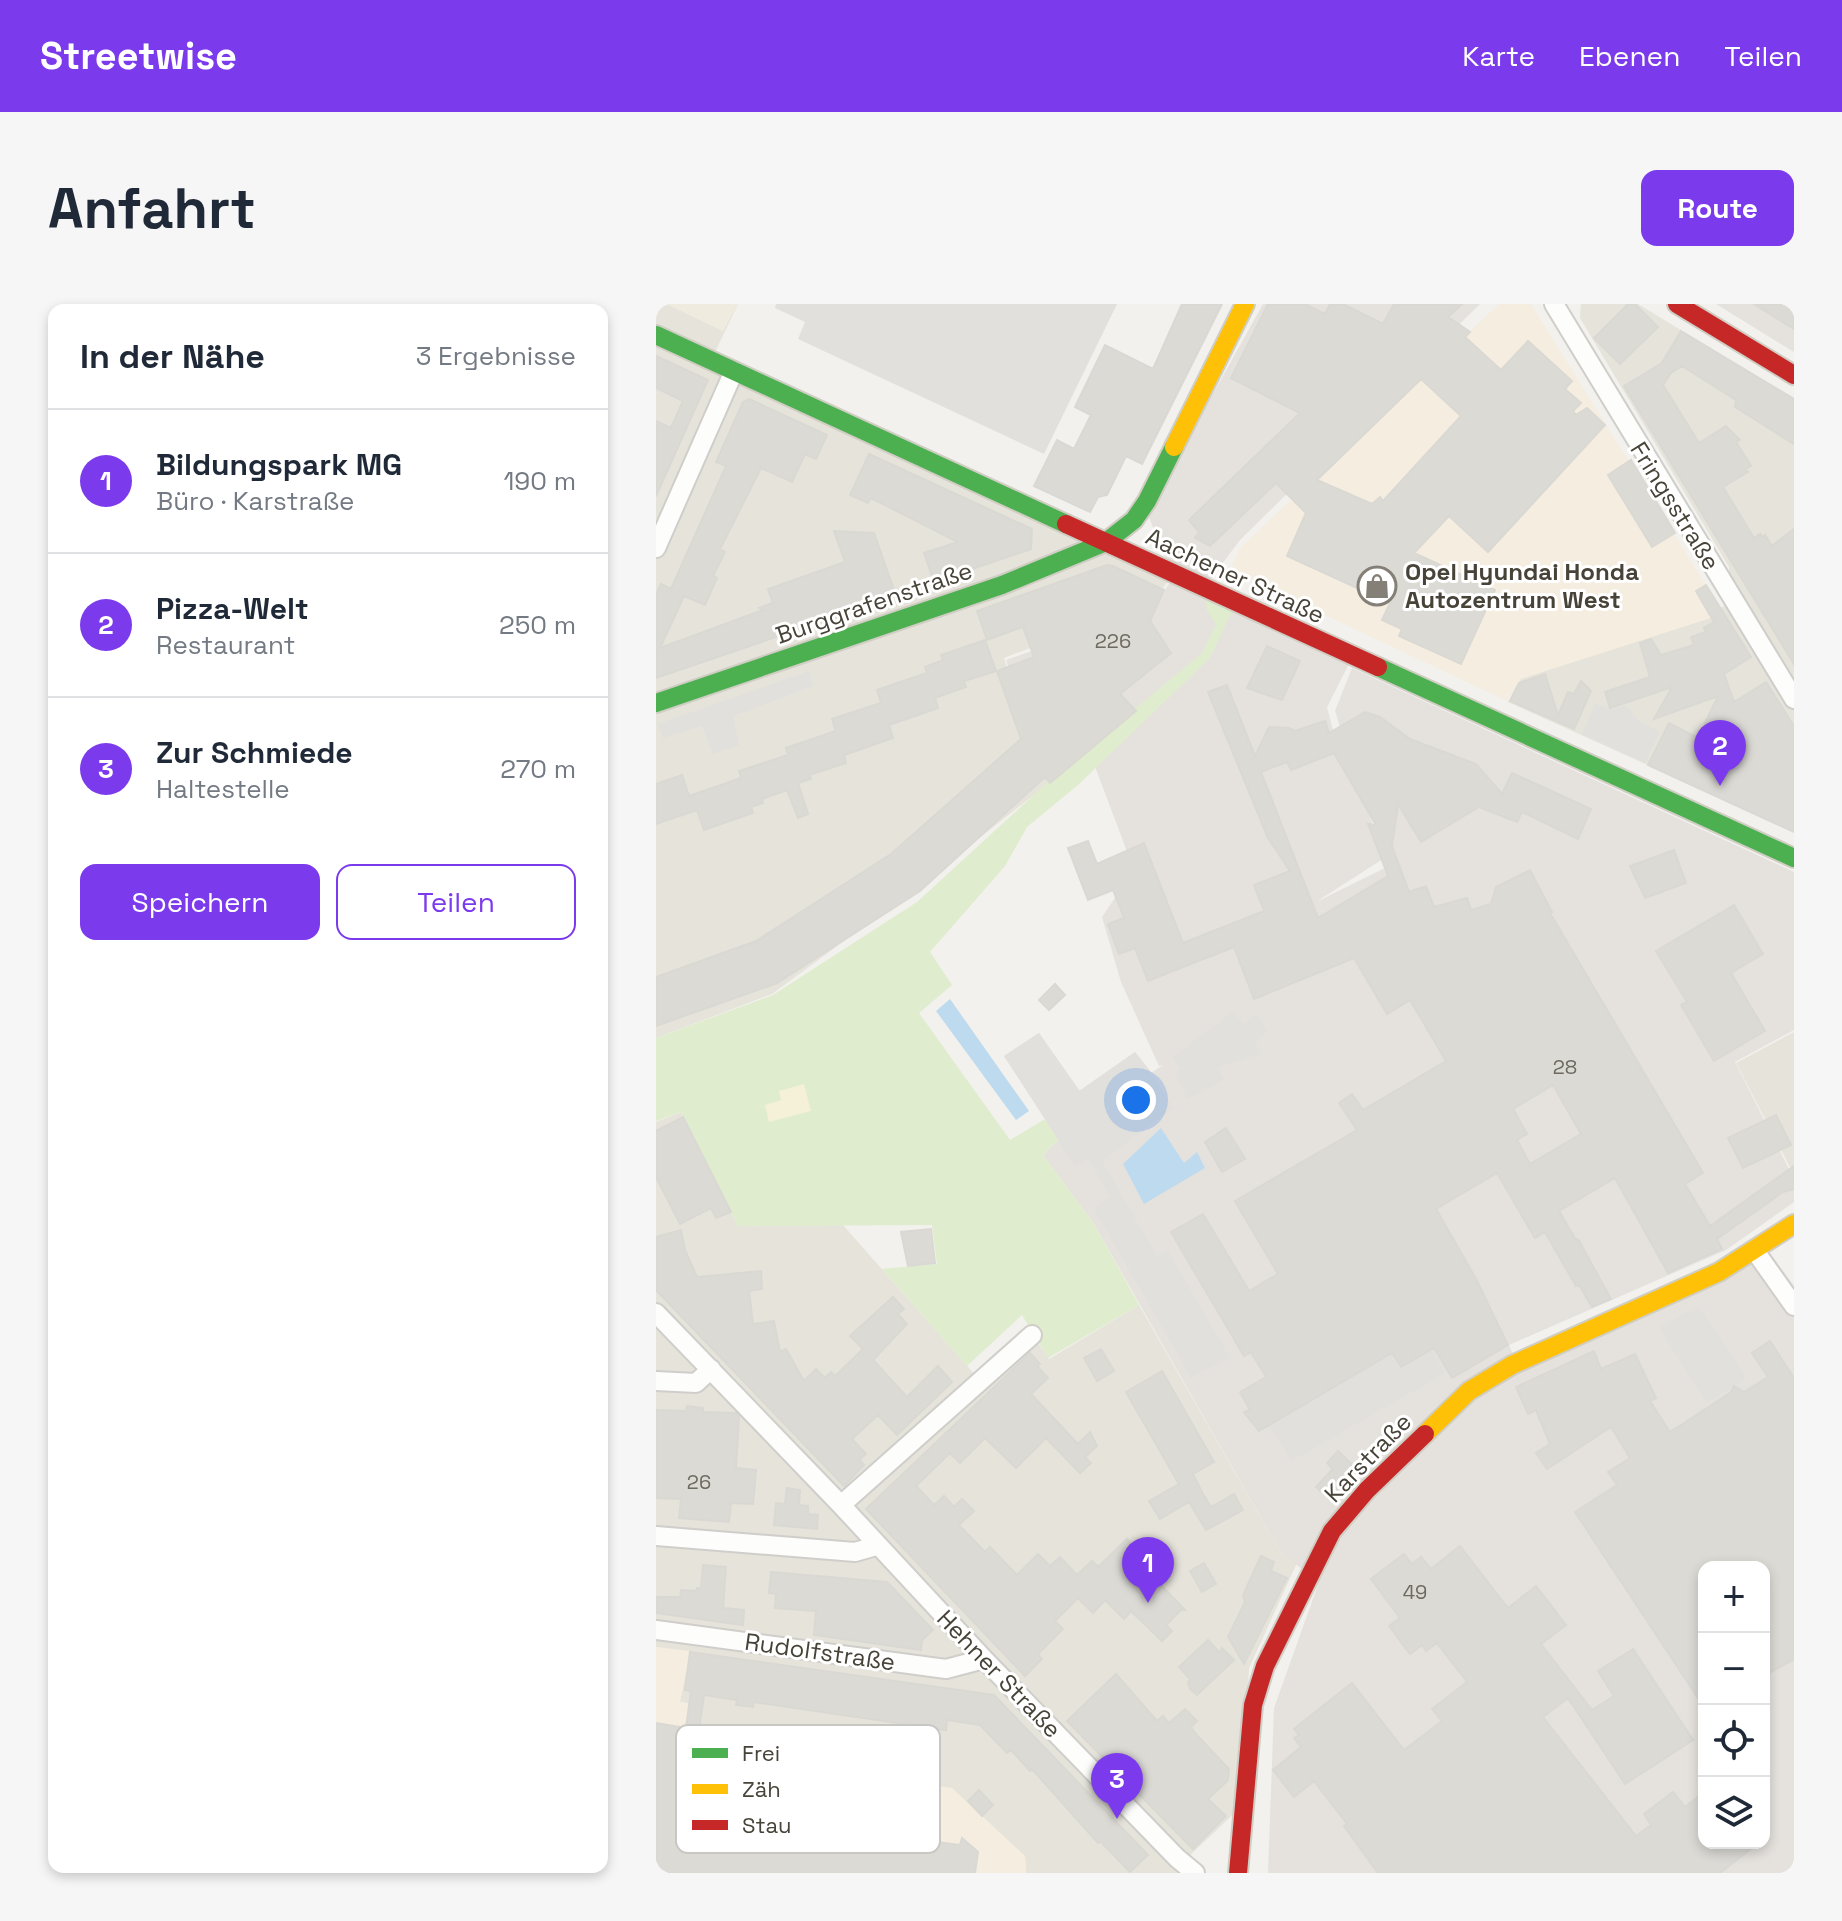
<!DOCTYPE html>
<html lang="de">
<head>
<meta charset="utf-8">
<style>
	:root { --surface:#fff; --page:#f6f6f7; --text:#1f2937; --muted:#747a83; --line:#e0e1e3; --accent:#7c3aed }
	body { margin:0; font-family:"Space Grotesk",sans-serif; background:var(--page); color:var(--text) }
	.controls { position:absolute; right:24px; bottom:24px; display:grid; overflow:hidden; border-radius:16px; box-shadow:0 4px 12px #0003 }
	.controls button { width:72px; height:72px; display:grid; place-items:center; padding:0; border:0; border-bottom:2px solid var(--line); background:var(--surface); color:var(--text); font:40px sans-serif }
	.you { position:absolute; left:480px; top:796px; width:28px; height:28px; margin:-20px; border:6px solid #fff; border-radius:50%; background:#1a73e8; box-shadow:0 0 0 12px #1a73e833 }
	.badge { display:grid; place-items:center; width:52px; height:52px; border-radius:50%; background:var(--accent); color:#fff; font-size:26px; font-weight:700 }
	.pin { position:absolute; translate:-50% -66px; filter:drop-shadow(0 2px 4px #0008) }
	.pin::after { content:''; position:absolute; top:42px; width:28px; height:24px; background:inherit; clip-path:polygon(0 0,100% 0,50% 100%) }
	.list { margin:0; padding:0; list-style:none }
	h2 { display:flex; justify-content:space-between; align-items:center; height:104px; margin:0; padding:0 32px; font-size:34px }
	h2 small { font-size:26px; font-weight:400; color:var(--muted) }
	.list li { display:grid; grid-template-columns:52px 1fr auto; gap:24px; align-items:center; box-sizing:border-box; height:144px; padding:0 32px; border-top:2px solid var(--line) }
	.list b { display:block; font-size:30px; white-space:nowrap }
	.list p { margin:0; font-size:26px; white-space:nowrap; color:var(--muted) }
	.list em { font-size:26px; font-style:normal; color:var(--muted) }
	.actions { display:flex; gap:16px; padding:24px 32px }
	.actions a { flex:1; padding:18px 0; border:2px solid var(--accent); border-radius:16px; text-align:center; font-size:28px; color:var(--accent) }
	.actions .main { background:var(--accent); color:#fff }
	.icon { flex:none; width:44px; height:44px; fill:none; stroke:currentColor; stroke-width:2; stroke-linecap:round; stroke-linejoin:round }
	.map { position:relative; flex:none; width:1138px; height:1569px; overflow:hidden; border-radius:16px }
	header { display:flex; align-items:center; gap:48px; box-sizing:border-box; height:112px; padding:0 40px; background:var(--accent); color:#fff }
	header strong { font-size:38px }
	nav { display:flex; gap:44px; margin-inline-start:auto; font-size:28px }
	.intro { display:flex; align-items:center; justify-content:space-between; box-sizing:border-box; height:192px; padding:0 48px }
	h1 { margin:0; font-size:56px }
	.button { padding:20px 36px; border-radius:16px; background:var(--accent); color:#fff; font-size:28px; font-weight:700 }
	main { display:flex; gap:48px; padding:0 48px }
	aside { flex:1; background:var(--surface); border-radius:16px; box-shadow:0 4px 12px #0003 }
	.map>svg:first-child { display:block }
	.residential { fill:#e5e3da }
	.commercial { fill:#f4ede0 }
	.industrial { fill:#e5e2de; fill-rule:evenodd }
	.education { fill:#efecdf }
	.green { fill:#dfecce }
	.sand { fill:#f5f0d8 }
	.parking { fill:#e1e0dc }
	.water { fill:#bedaee }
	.building { fill:#dcdad5; stroke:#dad8d3; stroke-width:2; fill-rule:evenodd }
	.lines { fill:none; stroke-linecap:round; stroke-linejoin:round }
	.street-casing { stroke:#d0ceca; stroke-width:22 }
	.fast-casing { stroke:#d0cec4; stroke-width:22 }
	.slow-casing { stroke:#d0cec4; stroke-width:22 }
	.jam-casing { stroke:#d0cec4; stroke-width:22 }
	.street { stroke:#fdfdfc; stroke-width:18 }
	.fast { stroke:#4caf50; stroke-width:18 }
	.slow { stroke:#ffc107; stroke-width:18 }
	.jam { stroke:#c62828; stroke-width:18 }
	.labels { text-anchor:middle; stroke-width:6; stroke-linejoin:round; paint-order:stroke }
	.number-label { font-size:20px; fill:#6e6a60 }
	.street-label { font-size:24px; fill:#484338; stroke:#fff }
	.poi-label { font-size:24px; font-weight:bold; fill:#484338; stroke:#fff; text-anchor:start }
	.key { fill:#fff; stroke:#c8c7c3; stroke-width:2 }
	.key-label { font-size:22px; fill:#484338 }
</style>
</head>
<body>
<header>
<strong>Streetwise</strong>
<nav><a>Karte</a><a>Ebenen</a><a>Teilen</a></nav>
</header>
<div class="intro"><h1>Anfahrt</h1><a class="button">Route</a></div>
<main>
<aside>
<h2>In der Nähe<small>3 Ergebnisse</small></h2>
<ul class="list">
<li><span class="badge">1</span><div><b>Bildungspark MG</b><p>Büro · Karstraße</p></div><em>190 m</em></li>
<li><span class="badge">2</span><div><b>Pizza-Welt</b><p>Restaurant</p></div><em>250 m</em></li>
<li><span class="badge">3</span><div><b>Zur Schmiede</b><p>Haltestelle</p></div><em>270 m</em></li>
</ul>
<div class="actions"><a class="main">Speichern</a><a>Teilen</a></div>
</aside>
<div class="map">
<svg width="1138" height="1569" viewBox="0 0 1138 1569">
	<rect width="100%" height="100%" fill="#f2f1ed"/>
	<path class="residential" d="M0,0H82L51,65L513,275L499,296L348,354L375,438L402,472L256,587L116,690L0,734Z
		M925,0H982L1138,95V527L852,398L864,375L1072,301L1073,263L924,14Z
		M1138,728V871L1080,759Z
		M25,808L82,922L187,921L327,1080L382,1039L393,1055L483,1001L625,1249L641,1259L593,1364L587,1501L530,1555L529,1569H370L369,1552L81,1453L41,1447L47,1402L24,1398L34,1348L0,1343V818Z"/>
	<path class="commercial" d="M843,0H875L1051,283L1045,298L1055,314L865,375L851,397L574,266L584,244Z
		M0,1343L34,1347L24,1398L47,1401L42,1447L296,1484L369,1552L370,1569H0Z"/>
	<path class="industrial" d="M607,0H824L584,236L548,284L693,360L671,403L681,442L712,508L730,553L660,598L739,559L689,439L679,407L696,364L1138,568V726L1079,758L1138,875V898L1070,946L853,1041L860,1057L1109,942L1138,982V1569H612L618,1404L663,1278L625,1249L438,920L387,851L403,835L348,752L383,729L424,787L479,748L495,769L507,761L503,762L465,678L446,613L478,566L435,452L378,439L350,356L439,324L503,296L517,273L491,208ZM1048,1263H1108V1539H1048Z
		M1060,0H1138V48Z"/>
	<path class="education" d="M10,0H82L67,27Z"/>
	<path class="green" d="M549,291L578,303L554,354L422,481L371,523L349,562L274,648L296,681L263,709L354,836L389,815L403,835L387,851L438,920L483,1001L392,1054L366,1011L311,1062L226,965L281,960L276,921L82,922L25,808L0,817V734L117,691L261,598L403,468L546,349L560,320L551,307Z"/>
	<path class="sand" d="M148,780L155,807L113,818L109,801L125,796L123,787Z"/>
	<path class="parking" d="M120,0H461L388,150L142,35L149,18L119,4Z
		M153,367L157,382L77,412L83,441L57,450L46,422L7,434L2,420Z
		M939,400L954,405L970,401L982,416L1004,428L989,459L926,430Z
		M577,708L587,720L600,710L612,727L599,737L605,750L562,763L568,776L532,795L519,769L525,764L517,753Z
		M383,729L423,787L479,748L496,769L517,804L446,857L501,952L512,947L574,1054L535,1073L438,905L454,892L432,854L419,862L348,752Z
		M1042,1002L1090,1074L1051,1099L1003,1024Z
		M776,1046L789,1069L635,1157L614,1122L735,1051L744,1065Z"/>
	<path class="water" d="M294,695L373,807L360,816L280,707Z
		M505,824L528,859L541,848L549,864L488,900L467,860Z"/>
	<path class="building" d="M526,0H566L486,160L470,152L451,191L442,193L434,208L378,182L401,136L418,145L435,111L419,103L449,41L497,65Z
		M612,0H649L669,10L674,0H687L727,20L738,0H806L792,13L814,28L809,33L845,66L872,37L916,77L909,85L925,99L917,107L920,111L931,104L949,121L832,248L793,212L758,249L839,286L805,360L743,332L746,325L726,316L734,299L631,252L650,209L620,179L554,242L539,234L543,228L533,216L644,109L575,74ZM765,75L805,112L727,197L724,193L716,200L661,176Z
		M972,0H979L1002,23L964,60L938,34Z
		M1098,0H1138V25Z
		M1025,27L1138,95V140L1079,103L1080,96L1026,62L1015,69L1007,81L1043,139L1070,122L1084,136L1080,138L1095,162L1090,165L1092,168L1067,183L1098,234L1104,230L1106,233L1109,231L1116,242L1138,225V360L968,82L1006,59Z
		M0,52L52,76L0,192V117L15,124L27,97L0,84Z
		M93,95L171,131L160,155L149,150L136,178L105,164L64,245L69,248L57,272L61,274L49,301L28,292L4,344L107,306L103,304L117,299L112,285L189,258L178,227L218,229L240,292L0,374V291L5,280L15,285L70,162L60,158L87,98Z
		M213,150L376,225L375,245L278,278L268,249L302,238L215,194L212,199L194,191Z
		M975,156L1019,229L996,243L952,171Z
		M451,261L457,262L508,286L494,317L515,349L464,390L480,407L394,479L389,473L264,587L121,679L0,722V673L100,637L235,550L365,435L341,367L378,353L367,323L331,336L321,307Z
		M1050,281L1095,353L1068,370L1078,398L1110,378L1138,422V528L992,461L1013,419L1042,434L1062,392L998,415L1016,383L954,404L949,388L994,373L984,339L995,335L1005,351L1038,341L1035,333L1050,328L1048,324L1058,318L1040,287Z
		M329,336L340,367L308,377L310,383L279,394L282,404L233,421L237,434L188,451L190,459L153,471L155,475L142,479L152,510L142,514L131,486L106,495L107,499L95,503L97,509L48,526L41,506L0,520V480L26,471L33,492L85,474L83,467L132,451L130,444L180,427L176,415L225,399L221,386L271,369L269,363L287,356L285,351Z
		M611,342L644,357L626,396L591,384Z
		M889,370L902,411L912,388L918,390L925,377L935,387L918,425L854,397L863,379Z
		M571,381L599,452L613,423L633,424L639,427L669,417L673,429L709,408L724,413L754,435L820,460L846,490L856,469L935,505L922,535L866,508L861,518L823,503L765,538L742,500L736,542L753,588L770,582L778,603L811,594L815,606L835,600L840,583L874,566L896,608L894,609L1047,869L1029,880L1054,922L1138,862V885L1127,888L1061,935L1066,945L1012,969L959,874L903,907L920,936L922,935L955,995L936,1003L923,981L920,982L889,928L879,934L841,869L780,905L820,975L852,1041L796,1074L778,1044L745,1063L736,1049L603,1127L588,1108L594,1106L584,1088L610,1073L595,1048L588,1052L515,928L547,910L593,987L622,970L579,897L701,826L683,799L696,790L707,806L790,757L754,696L731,710L698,654L598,695L578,643L492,677L479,644L463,650L452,620L468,614L457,586L432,596L412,544L432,537L441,560L488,539L527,639L608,607L598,581L634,567L612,534L552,388ZM678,449L720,521L712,520L732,572L662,614L605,468L631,458L635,466ZM897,781L925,830L874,860L861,836L871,830L857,805Z
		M1018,546L1030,579L989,594L974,562Z
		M1078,601L1107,650L1075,669L1109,727L1058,757L1025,701L1031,698L1000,647Z
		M399,680L409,691L393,706L383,696Z
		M1120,811L1135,841L1087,864L1072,834Z
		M27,813L75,908L60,914L55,904L24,920L0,873V827Z
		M570,824L589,855L566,868L549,838Z
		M275,925L279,959L252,962L245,928Z
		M25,926L29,946L41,973L105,967L106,985L93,987L97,1020L118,1017L124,1048L130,1045L148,1077L160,1065L169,1074L175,1068L179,1072L207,1045L194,1032L237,993L248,1005L242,1010L251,1020L217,1056L251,1093L282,1062L296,1078L241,1131L222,1111L196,1135L210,1150L203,1156L208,1161L188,1182L0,986V933Z
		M1114,1037L1138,1074V1355L1108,1372V1263H1048V1403L919,1208L961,1181L952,1168L974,1154L955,1123L891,1165L880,1149L894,1140L880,1106L872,1110L860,1083L938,1047L945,1065L979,1050L1000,1094L994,1097L1014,1128L1074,1089L1078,1082L1088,1088L1112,1073L1096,1049Z
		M445,1045L458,1067L441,1077L428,1054Z
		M374,1049L384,1060L381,1062L392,1074L375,1090L422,1140L434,1128L441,1142L429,1153L435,1159L424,1169L390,1134L360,1164L329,1134L304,1159L294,1149L260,1182L278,1201L288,1192L298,1203L306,1195L318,1207L303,1221L329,1248L334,1243L361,1271L382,1250L394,1262L404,1253L421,1271L436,1257L442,1263L471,1235L509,1275L504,1280L529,1306H525L510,1321L516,1327L506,1337L475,1307L468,1315L449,1296L437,1309L422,1294L399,1317L407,1325L382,1350L386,1355L369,1372L210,1205Z
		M506,1067L558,1158L537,1170L547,1190L555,1203L578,1190L587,1206L550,1226L533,1198L504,1215L493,1197L523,1180L470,1088Z
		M31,1102L47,1104V1108L80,1109L83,1113L80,1164L100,1166L97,1200L75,1199L73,1218L23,1214L25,1195L0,1194V1106L30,1107Z
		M682,1147L703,1167L675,1197L660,1183L677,1165L671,1159Z
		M131,1184L144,1186L143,1201L152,1202V1210L162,1211L161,1225L118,1221L120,1199L129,1200Z
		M804,1242L852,1304L880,1282L910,1321L885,1340L936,1406L958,1392L942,1367L977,1345L1037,1436L969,1480L912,1394L887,1413L980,1532L995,1521L988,1510L1017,1488L1029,1503L1048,1488V1539H1102L1064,1569H722L688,1522L691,1520L658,1477L638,1493L617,1466L645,1443L638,1434L643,1431L638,1425L696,1379L748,1446L786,1417L776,1405L811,1378L781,1339L770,1347L766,1341L754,1350L733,1322L744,1314L715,1275L748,1250L756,1260L765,1253L775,1265Z
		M605,1252L618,1258L615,1267L631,1274L588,1360L572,1333L589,1298L587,1291Z
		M548,1259L560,1280L546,1288L534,1267Z
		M47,1261L70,1263L67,1304L88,1306L87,1321L0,1309V1293H24L25,1286L41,1287V1284H45Z
		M115,1268L231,1278L277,1326L266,1336L265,1346L158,1331L160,1307L119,1304L120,1290L113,1289Z
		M552,1336L564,1349L566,1344L578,1356L541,1391L534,1385L532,1378L535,1376L523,1363Z
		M34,1348L338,1391L492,1551L474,1568L444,1537L442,1539L376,1465L374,1467L355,1446L351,1449L324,1421L291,1416L290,1426L98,1398L97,1403L80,1401L81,1396L48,1391L40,1447L81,1453L82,1447L122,1452L124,1437L142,1439L141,1442L244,1455L239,1488L271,1492L268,1515L276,1516L273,1537L304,1541L306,1534L322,1548L319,1569H0V1419L30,1424L35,1387L29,1386Z
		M460,1370L501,1417L507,1412L513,1419L529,1405L541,1417L535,1423L539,1429L573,1465L572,1476L552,1495L570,1512L537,1545L411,1417Z
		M323,1486L337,1501L326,1512L312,1497Z"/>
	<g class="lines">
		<defs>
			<path id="street" d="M898,0L1138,395
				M0,244L78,67
				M1099,947L1138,1002
				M0,1009L185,1201L328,1355L521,1554L539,1569
				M0,1077L40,1079L55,1065
				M185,1201L376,1031
				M0,1232L199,1248L220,1242
				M0,1326L290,1365L328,1355"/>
			<path id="fast" d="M0,31L410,220
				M722,363L1138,554
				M0,399L346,281L450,238L478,216L491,197L518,143"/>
			<path id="slow" d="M518,143L589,0
				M769,1130L813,1087L856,1061L1063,968L1138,920"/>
			<path id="jam" d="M1021,0L1138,71
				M410,220L722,363
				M582,1569L597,1401L609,1362L676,1227L711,1186L769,1130"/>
		</defs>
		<use href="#street" class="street-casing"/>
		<use href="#fast" class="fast-casing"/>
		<use href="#slow" class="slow-casing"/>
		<use href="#jam" class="jam-casing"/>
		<use href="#street" class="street"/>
		<use href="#fast" class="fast"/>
		<use href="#slow" class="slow"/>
		<use href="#jam" class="jam"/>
	</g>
	<defs>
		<symbol id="shop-ring" viewBox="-11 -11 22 22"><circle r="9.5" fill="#fff" stroke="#848077" stroke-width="1.5"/><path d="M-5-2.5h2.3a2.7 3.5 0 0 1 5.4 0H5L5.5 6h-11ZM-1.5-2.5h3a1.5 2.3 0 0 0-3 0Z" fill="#848077"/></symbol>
	</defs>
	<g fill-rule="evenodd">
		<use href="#shop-ring" x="699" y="260" width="44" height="44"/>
	</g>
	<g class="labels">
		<g class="number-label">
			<text x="457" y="344">226</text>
			<text x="909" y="770">28</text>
			<text x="43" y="1185">26</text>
			<text x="759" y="1295">49</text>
		</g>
		<g class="street-label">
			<text transform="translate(1019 202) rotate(58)" y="8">Fringsstraße</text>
			<text transform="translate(579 272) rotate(25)" y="8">Aachener Straße</text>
			<text transform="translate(218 299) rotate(-19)" y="8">Burggrafenstraße</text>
			<text transform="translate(712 1154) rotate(-46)" y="8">Karstraße</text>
			<text transform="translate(164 1348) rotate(8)" y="8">Rudolfstraße</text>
			<text transform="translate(343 1370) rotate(46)" y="8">Hehner Straße</text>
		</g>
		<g class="poi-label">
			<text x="749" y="276">Opel Hyundai Honda<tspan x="749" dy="28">Autozentrum West</tspan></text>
		</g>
	</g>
	<rect x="20" y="1421" width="264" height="128" rx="12" class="key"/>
	<rect x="36" y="1444" width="36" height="10" fill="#4caf50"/>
	<rect x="36" y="1480" width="36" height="10" fill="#ffc107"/>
	<rect x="36" y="1516" width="36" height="10" fill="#c62828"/>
	<g class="key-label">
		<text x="86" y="1457">Frei</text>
		<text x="86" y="1493">Zäh</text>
		<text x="86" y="1529">Stau</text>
	</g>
</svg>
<div class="controls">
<button>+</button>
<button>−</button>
<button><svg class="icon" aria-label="locate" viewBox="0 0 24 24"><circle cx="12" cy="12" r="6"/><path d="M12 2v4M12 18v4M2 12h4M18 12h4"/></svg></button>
<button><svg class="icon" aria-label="layers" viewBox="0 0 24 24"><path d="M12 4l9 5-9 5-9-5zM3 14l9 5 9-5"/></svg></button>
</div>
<div class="you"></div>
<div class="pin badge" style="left:492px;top:1299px">1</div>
<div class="pin badge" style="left:1064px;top:482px">2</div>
<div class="pin badge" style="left:461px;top:1515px">3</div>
</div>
</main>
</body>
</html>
